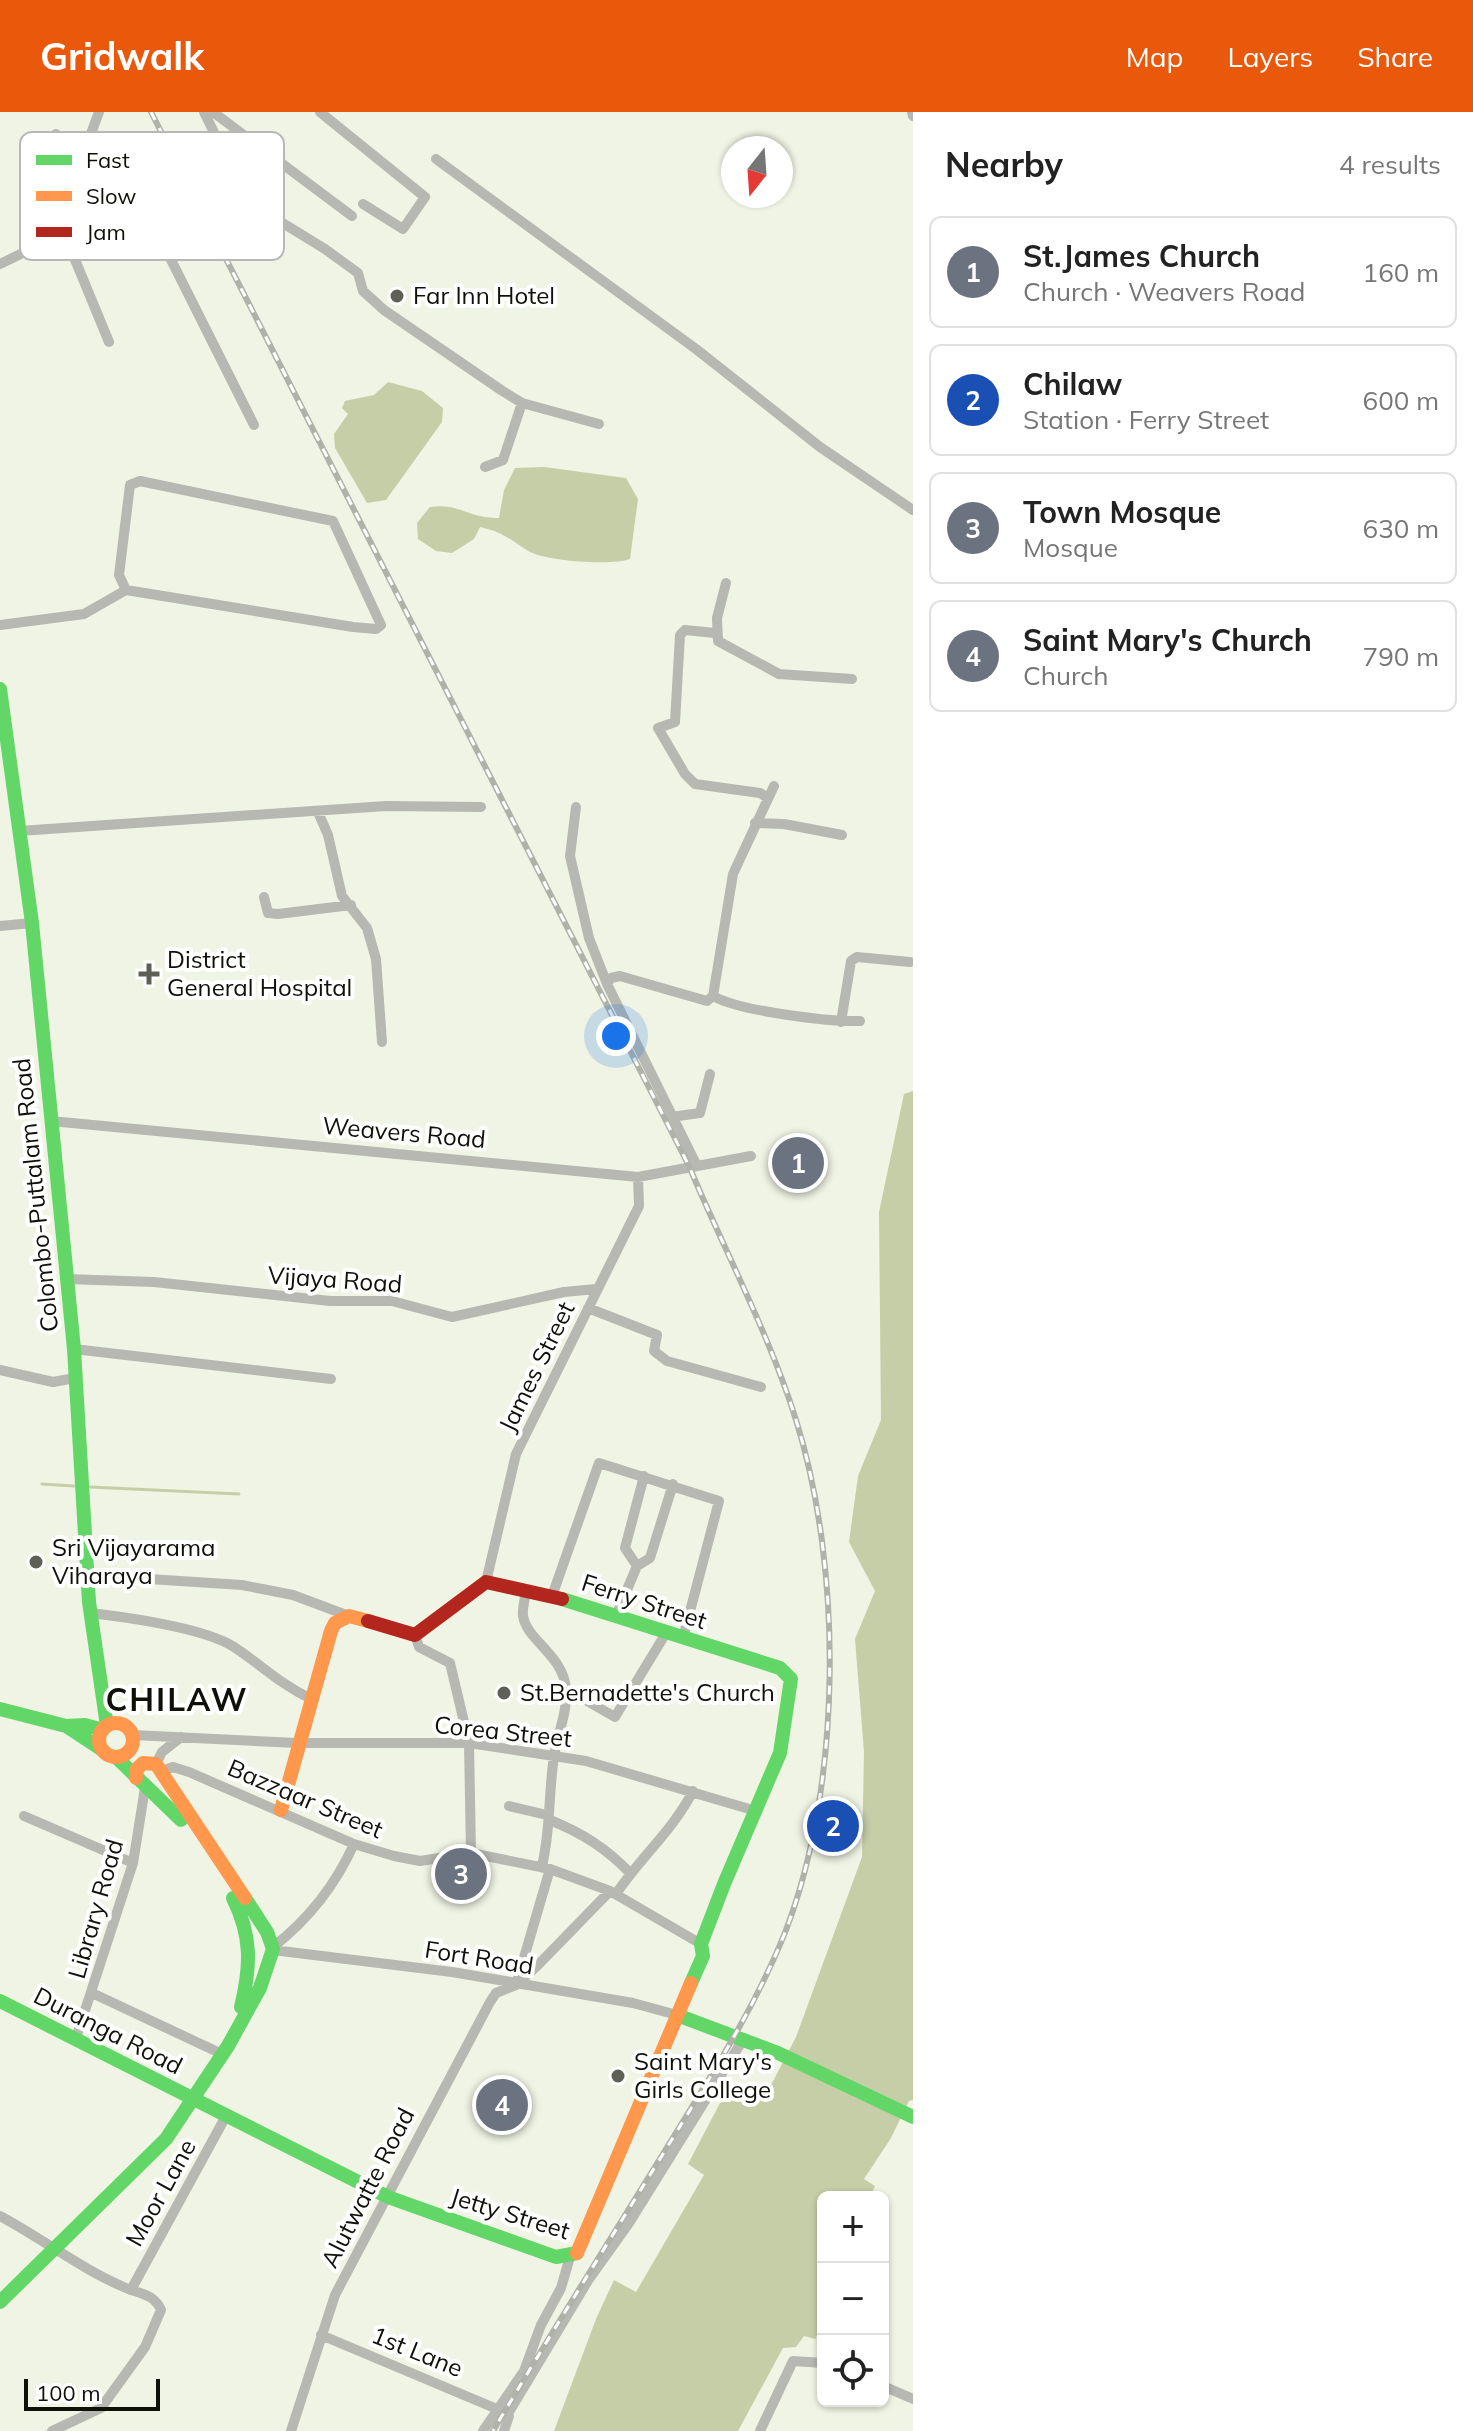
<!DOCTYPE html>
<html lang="en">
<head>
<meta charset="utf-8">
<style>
	:root { --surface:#fff; --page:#f2f2f2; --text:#222; --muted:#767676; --line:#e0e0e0; --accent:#ea580c }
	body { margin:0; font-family:Mulish,sans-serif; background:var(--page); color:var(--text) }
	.controls { position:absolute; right:24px; bottom:24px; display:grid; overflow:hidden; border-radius:12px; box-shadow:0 2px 6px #0004 }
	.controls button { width:72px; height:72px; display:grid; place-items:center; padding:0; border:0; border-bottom:2px solid var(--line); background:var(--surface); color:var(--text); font:40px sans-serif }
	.compass { position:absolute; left:721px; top:24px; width:72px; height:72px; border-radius:50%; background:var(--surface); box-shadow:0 2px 6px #0004; rotate:197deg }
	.scale { position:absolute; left:24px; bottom:20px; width:136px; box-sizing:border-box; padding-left:8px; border:4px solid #0f1108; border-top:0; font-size:22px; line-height:28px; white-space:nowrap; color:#0f1108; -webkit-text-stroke:6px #fff; paint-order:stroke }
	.you { position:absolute; left:616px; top:924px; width:28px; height:28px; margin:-20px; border:6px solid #fff; border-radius:50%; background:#1a73e8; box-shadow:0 0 0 12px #1a73e833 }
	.badge { display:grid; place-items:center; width:52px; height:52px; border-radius:50%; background:var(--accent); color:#fff; font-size:26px; font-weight:700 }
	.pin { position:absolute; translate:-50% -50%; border:4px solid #fff; box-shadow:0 2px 8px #0006 }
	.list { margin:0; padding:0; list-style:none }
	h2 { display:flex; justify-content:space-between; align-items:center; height:104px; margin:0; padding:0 32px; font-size:34px }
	h2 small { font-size:26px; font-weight:400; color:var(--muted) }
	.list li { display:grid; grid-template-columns:52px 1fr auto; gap:24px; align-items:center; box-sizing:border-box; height:112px; margin:0 16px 16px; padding:0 16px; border:2px solid var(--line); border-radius:12px }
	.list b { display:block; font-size:30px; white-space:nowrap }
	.list p { margin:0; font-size:26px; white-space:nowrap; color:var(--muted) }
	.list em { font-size:26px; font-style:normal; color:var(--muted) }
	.icon { flex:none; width:44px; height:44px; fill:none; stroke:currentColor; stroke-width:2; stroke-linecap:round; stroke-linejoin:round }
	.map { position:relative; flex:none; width:913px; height:2319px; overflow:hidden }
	header { display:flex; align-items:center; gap:48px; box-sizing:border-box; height:112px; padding:0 40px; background:var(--accent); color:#fff }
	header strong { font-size:38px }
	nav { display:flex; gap:44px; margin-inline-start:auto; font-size:28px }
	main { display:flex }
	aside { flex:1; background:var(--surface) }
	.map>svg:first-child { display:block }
	.water { fill:#c5cea7 }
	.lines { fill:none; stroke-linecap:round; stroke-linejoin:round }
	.stream { stroke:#c5cea7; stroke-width:3 }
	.street { stroke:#b6b8b1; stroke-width:10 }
	.fast { stroke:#63d668; stroke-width:14 }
	.slow { stroke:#ff974d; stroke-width:14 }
	.jam { stroke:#b3261e; stroke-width:14 }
	.rail-casing { stroke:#afb2a9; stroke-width:6 }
	.rail { stroke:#fff; stroke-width:3; stroke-dasharray:9; stroke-linecap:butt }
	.poi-dot { fill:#5e6055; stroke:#fff; stroke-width:3 }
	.labels { text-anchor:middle; stroke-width:8; stroke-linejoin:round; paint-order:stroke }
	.poi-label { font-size:24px; fill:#0f1108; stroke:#fff; text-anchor:start }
	.street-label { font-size:24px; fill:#0f1108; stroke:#fff }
	.district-label { font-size:32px; font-weight:bold; letter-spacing:2px; fill:#0f1108; stroke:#fff }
	.key { fill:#fff; stroke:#b7b8b5; stroke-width:2 }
	.key-label { font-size:22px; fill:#0f1108 }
</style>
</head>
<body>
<header>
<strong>Gridwalk</strong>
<nav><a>Map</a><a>Layers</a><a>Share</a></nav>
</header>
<main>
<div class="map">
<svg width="913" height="2319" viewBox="0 0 913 2319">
	<rect width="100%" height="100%" fill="#f0f4e4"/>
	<path class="water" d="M388,270L422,279L443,296L442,310L386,388L367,391L335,336L334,322L348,302L342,296L345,289L374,283Z
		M544,355L626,366L638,387L630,447C611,454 548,449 530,440C510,428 504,420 480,415L474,427L452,441L436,439L418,427L417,411L430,395C460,391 467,406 499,406L504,378L515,356Z
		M913,979V1988L909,1989L891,2026L864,2067L875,2074L870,2085H823V2213L815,2227L804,2224L796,2235L783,2236L738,2319H554L596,2207L614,2168L636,2180L704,2063L688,2052L720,1991L769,1977L796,1925L862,1745L864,1640L855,1527L875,1479L849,1430L858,1364L881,1308L879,1100L904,982Z"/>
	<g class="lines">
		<path class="stream" d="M42,1372L74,1374
			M90,1375L239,1382"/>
		<path class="street" d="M99,0L86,35L106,106
			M213,0L352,104
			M320,0L425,85L403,117L363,92
			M912,0L913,4
			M56,22L53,80L57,124
			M436,47L696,237L820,335L913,398
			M148,102L254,313
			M254,102L281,110L325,137L358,161L363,179L384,198L501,278L522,291L599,312
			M64,121L109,230
			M0,152L64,121L106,106L148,102L204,105L254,102L204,0
			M485,355L503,348L522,291
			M140,369L333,409L381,513L376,517L353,515L126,478L119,463L130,373Z
			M726,471L717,506L718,529L779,562L852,567
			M0,513L84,502L126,478
			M715,521L685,518L680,523L675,610L658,616L685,662L695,672L760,681L768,686
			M576,695L570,744L589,826L607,872
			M318,700L328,723L342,784L367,816L376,847L382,930
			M755,711L784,712L842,723
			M19,719L386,694L481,695
			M264,785L268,801L278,802L351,793
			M0,814L32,811
			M713,884C739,899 829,910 860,909
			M841,910L851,849L857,845L910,850
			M671,1005L700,1001L710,962
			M51,1009L638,1065L751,1044
			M696,1052L607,872L611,866L620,864L707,889L713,884L733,762L774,674
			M66,1167L154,1170L330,1189H392L452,1205L564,1180L596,1177
			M588,1196L657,1223L654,1239L667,1249L761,1275
			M74,1237L331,1267
			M0,1258L53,1270L75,1266
			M637,1454L625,1436L644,1364
			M87,1463L242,1473L293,1483L349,1504
			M486,1470L516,1342L639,1094L638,1065
			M526,1479C525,1487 522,1497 523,1504C527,1529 564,1543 566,1578C568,1599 557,1623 554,1645C548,1683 551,1717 542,1754
			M552,1484L599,1351L719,1389L683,1526
			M90,1501C126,1505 205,1516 234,1535C263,1554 277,1570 311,1587
			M616,1504L637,1454L650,1446L673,1372
			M415,1523L419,1535L450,1551L469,1631L471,1741
			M566,1577L615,1605L666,1521
			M133,1623L297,1631H469L586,1649L756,1699
			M156,1652L162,1640L181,1625
			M162,1659L173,1655L189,1660L354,1732L394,1744L420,1749L471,1741L550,1757L610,1779L701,1832
			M509,1694L547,1703
			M24,1704L133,1751
			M550,1708C582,1721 606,1736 630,1761
			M616,1782C640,1746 673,1718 693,1679
			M273,1835C309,1807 335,1774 354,1732
			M273,1838L452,1860L633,1891L677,1903
			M516,1873L550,1757
			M92,1881L222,1942
			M76,1926L133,1751L145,1676
			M0,2104C43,2127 81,2157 126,2176C141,2182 154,2182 161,2198L145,2235L101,2296L52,2319
			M131,2178L226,2004
			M321,2223L497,2297
			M883,2274L913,2287
			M509,2300L589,2167L629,2111L744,1926
			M291,2319L335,2183L490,1890L496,1881L516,1873L538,1853L610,1779
			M483,2319L524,2259L541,2213L561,2176L570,2145
			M504,2319L509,2304L505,2296
			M760,2319L793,2249L823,2251"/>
		<path class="fast" d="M0,577L32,811L74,1237L89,1490L107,1614
			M562,1487L780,1556L791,1567L780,1641L724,1772L701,1832L703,1844L691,1871
			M0,1597L66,1614L104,1639
			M66,1614L85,1613L103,1618
			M116,1645L181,1708
			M233,1786C252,1824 251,1854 241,1895
			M0,1889L388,2085L556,2145L577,2141
			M677,1903L778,1941L913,2005
			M0,2190L166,2027L228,1934L260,1876L273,1837L267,1820L245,1786"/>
		<path class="slow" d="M99 1628a17 17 0 1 1 34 0a17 17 0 1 1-34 0Z
			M136,1666L137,1657L143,1651L156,1652L245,1786
			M281,1698L331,1519L335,1511L349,1504L368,1509
			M577,2141L691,1871"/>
		<path class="jam" d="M368,1509L415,1523L486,1470L562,1487"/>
		<defs>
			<path id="rail" d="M151,0L689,1054C724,1138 769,1221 796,1308C843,1458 842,1672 786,1818C755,1897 707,1970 663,2042C606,2134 548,2226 493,2319"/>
		</defs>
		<use href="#rail" class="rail-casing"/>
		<use href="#rail" class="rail"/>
	</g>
	<g class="poi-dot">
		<circle cx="397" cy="184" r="8"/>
		<path d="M145 850h8v8h8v8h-8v8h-8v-8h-8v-8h8z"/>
		<circle cx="36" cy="1450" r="8"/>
		<circle cx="504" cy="1581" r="8"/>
		<circle cx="618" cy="1964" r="8"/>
	</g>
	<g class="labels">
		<g class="poi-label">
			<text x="413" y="192">Far Inn Hotel</text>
			<text x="167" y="856">District<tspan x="167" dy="28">General Hospital</tspan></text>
			<text x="52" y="1444">Sri Vijayarama<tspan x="52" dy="28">Viharaya</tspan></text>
			<text x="520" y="1589">St.Bernadette's Church</text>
			<text x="634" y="1958">Saint Mary's<tspan x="634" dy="28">Girls College</tspan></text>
		</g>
		<g class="street-label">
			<text transform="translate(404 1021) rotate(5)" y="8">Weavers Road</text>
			<text transform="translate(36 1083) rotate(-96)" y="8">Colombo-Puttalam Road</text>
			<text transform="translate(335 1168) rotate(4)" y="8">Vijaya Road</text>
			<text transform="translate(537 1255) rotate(-64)" y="8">James Street</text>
			<text transform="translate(644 1490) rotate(18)" y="8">Ferry Street</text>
			<text transform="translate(503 1620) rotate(6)" y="8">Corea Street</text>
			<text transform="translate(305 1687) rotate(23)" y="8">Bazzaar Street</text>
			<text transform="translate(96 1797) rotate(-74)" y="8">Library Road</text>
			<text transform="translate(479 1846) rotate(9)" y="8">Fort Road</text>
			<text transform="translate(108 1919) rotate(27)" y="8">Duranga Road</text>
			<text transform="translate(368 2076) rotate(-63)" y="8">Alutwatte Road</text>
			<text transform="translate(161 2081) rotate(-61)" y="8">Moor Lane</text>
			<text transform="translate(510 2102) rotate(17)" y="8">Jetty Street</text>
			<text transform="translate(417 2240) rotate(22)" y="8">1st Lane</text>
		</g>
		<g class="district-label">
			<text x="177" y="1599">CHILAW</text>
		</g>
	</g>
	<rect x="20" y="20" width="264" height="128" rx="12" class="key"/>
	<rect x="36" y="43" width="36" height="10" fill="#63d668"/>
	<rect x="36" y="79" width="36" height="10" fill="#ff974d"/>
	<rect x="36" y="115" width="36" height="10" fill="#b3261e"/>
	<g class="key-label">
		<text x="86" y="56">Fast</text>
		<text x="86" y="92">Slow</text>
		<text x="86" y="128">Jam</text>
	</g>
</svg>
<div class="controls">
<button>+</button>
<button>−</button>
<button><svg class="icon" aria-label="locate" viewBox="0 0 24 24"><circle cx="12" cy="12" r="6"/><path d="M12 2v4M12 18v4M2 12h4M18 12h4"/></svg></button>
</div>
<svg class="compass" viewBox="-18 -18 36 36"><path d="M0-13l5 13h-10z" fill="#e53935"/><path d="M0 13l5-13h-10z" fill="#767676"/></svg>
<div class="scale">100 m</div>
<div class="you"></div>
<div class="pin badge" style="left:798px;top:1051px;background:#6b7280">1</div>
<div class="pin badge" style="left:833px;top:1714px;background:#1a4fb4">2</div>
<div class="pin badge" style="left:461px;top:1762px;background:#6b7280">3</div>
<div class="pin badge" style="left:502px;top:1993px;background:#6b7280">4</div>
</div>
<aside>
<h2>Nearby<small>4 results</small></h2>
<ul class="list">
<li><span class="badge" style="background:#6b7280">1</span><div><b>St.James Church</b><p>Church · Weavers Road</p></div><em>160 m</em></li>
<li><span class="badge" style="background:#1a4fb4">2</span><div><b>Chilaw</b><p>Station · Ferry Street</p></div><em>600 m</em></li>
<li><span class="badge" style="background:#6b7280">3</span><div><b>Town Mosque</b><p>Mosque</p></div><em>630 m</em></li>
<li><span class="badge" style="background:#6b7280">4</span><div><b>Saint Mary's Church</b><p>Church</p></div><em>790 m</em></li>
</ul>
</aside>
</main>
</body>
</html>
